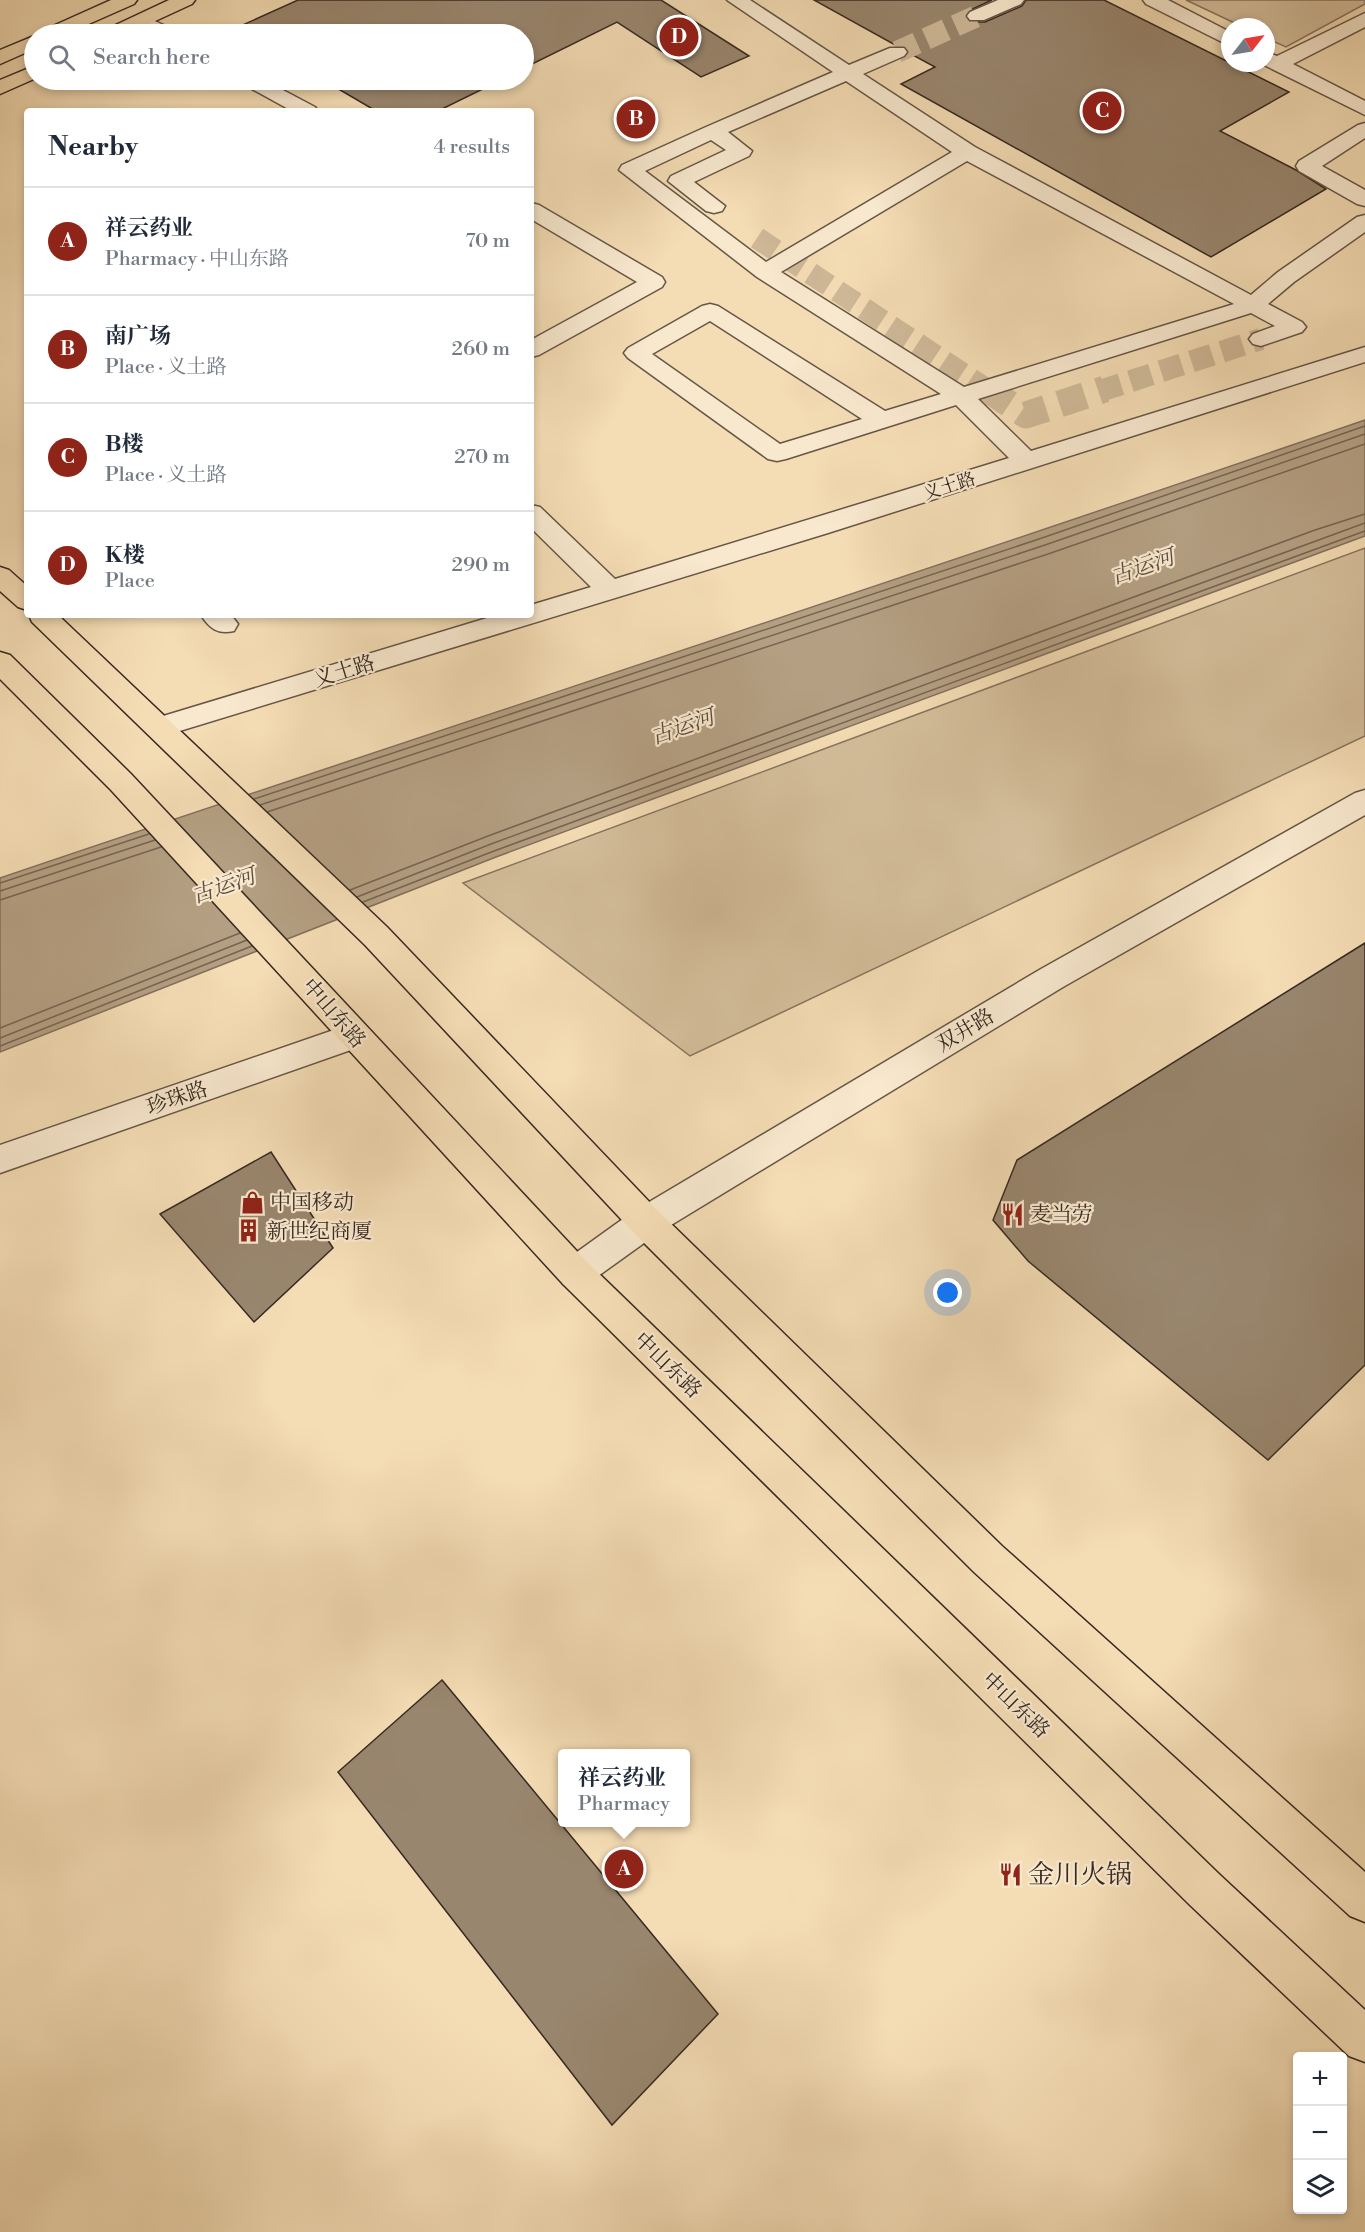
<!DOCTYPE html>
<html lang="en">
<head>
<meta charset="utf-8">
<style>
	:root { --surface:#fff; --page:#f6f6f7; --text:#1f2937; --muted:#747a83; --line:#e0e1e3; --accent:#8f2418 }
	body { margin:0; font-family:"Libre Bodoni","Noto Serif SC",serif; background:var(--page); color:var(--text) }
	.controls { position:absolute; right:18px; bottom:18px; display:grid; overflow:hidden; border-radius:6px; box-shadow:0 3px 9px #0003 }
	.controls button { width:54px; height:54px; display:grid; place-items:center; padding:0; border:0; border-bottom:2px solid var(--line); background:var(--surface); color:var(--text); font:30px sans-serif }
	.compass { position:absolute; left:1221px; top:18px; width:54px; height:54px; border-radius:50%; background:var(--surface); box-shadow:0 3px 9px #0003; rotate:59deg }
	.you { position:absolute; left:948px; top:1293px; width:21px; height:21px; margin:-15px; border:4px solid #fff; border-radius:50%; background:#1a73e8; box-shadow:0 0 0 9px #1a73e833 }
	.badge { display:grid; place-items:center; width:39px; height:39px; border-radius:50%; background:var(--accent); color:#fff; font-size:20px; font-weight:700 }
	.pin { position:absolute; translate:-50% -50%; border:3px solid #fff; box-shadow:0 2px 6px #0006 }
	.popup { position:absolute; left:558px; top:1749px; width:132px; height:78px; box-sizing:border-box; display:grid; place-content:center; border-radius:6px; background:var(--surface); filter:drop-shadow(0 2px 4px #0005); font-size:20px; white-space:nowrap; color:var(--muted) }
	.popup b { font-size:22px; color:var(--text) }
	.popup::after { content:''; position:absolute; left:50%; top:100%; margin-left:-12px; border:12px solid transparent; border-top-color:var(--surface) }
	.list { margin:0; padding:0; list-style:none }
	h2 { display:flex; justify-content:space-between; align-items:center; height:78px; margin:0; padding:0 24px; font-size:26px }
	h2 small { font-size:20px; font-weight:400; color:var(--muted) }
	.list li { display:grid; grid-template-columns:39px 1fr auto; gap:18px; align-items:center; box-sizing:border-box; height:108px; padding:0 24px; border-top:2px solid var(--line) }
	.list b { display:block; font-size:22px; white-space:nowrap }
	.list p { margin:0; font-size:20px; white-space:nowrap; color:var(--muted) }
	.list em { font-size:20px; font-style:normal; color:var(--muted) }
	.icon { flex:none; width:33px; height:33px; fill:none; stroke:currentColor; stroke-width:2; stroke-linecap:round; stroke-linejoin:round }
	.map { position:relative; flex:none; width:1365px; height:2232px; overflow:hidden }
	.search { position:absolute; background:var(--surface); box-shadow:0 3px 9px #0003; left:24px; top:24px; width:510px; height:66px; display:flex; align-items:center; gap:15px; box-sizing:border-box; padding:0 21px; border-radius:33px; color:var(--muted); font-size:22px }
	.panel { position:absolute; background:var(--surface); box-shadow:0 3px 9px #0003; left:24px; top:108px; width:510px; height:510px; border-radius:6px }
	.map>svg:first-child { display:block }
	.green { fill:#d4be9b; stroke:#86745e; stroke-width:1.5 }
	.water { fill:#b49f82; stroke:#82705c; stroke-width:1.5 }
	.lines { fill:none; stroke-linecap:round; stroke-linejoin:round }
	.shore { stroke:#766452; stroke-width:1.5 }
	.building { fill:#99866e; stroke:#372922; stroke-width:1.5 }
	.minor-tunnel-far1 { stroke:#ceb897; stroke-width:22; stroke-dasharray:22 10; stroke-linecap:butt }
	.minor-tunnel { stroke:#ceb897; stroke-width:27; stroke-dasharray:27 14; stroke-linecap:butt }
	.minor-casing { stroke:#665646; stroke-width:3 }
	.major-casing { stroke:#372922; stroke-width:3 }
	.minor { fill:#f8e8ce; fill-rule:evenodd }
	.major { fill:#f4dcb4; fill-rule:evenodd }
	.labels { text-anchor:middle; stroke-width:4.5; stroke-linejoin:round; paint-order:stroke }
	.far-street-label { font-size:18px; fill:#372922; stroke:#f8e8ce }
	.street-label { font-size:21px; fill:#372922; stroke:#f8e8ce }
	.poi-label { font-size:21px; fill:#372922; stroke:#f8e8ce; text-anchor:start }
	.water-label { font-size:22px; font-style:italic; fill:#5c4c3f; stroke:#f8e8ce }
	.near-poi-label { font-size:26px; fill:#372922; stroke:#f8e8ce; text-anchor:start }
</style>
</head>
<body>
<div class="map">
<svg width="1365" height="2232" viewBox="0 0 1365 2232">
	<rect width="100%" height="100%" fill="#f4dcb4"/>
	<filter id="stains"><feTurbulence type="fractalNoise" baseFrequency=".00333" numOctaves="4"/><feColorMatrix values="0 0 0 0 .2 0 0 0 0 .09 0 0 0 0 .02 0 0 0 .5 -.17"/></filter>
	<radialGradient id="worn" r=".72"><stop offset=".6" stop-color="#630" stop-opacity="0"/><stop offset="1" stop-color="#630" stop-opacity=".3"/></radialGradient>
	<path class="green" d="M1186,0H1365V4L1286,47L1266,38V27H1243Z
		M1365,548V736L690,1056L463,883Z"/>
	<path class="water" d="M1365,420V536L496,857L0,1052V878C455,724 911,577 1365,420Z"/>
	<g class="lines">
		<path class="shore" d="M254,799L1042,538L1365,426
			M260,805L1045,545L1365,434
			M267,812L1048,554L1365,444
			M0,883L149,834
			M350,890L488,836L1315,530L1365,514
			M0,891L155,840
			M357,897L491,844L1365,523
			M0,900L161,847
			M363,902L494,851L1365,531
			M0,1028L240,933
			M0,1038L247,940
			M0,1046L252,946"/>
	</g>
	<path class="building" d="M298,0H661L749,56L701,77L617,22L524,68V34H247L236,28Z
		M814,0H992L968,11L965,16L970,22H985L1022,6L1026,0H1104L1289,92L1220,131L1296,170L1326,189L1211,257L901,84L935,67L909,53L906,47L897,46Z
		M323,80H501L438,111H376Z
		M1365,943V1365L1268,1460L1028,1261L993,1220L1017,1160Z
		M271,1152L333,1248L254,1322L160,1214Z
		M442,1680L718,2014L612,2125L338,1772Z"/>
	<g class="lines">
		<path class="minor-tunnel-far1" d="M897,52L977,16
			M757,238L989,391
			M1100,391L1261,339"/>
		<path class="minor-tunnel" d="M987,389L1026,415L1105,389"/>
		<defs>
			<path id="minor" d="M727,0H750L849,65L890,48H904L907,52L904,56L863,74L975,147L1251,295L1278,272L1357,217L1365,215V232L1294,282L1268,304L1302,322L1306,327L1302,332L1261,346L1253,344L1249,339L1253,334L1275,326L1251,313L978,399L1031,451L1365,347V362L828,533L160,737L150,734L146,727L150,720L497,615H531V605L591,587L531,528V505L540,507L615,579L1009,458L956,405L786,459L777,461L768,459L628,358L624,353L628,348L702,306L710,304L718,306L885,411L941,394L757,277L619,170L622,165L706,127L833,72ZM846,81L952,152L766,262L645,171L711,140L726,150L671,176L668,181L706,211L714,213L722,211L725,206L694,182L749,156L752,151L728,132ZM967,161L1234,304L964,387L781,272ZM710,321L862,419L780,444L652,354Z
				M998,0H1024L1021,4L984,20H970L967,16L970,12Z
				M1143,0H1168L1230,32V46L1146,4Z
				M1365,13V27L1293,64L1365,101V115L1260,63H1266V52L1277,56Z
				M142,15L174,30L177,34C161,35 143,35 132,21L135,17Z
				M240,80H264L315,107L318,111H292L243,84Z
				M1365,123V138L1322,166L1365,190V206L1357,204L1299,171L1296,166L1299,161L1358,125Z
				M531,203L539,205L662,277L665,282L662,287L539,355L531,357V340L637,282L531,219Z
				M201,615H231L238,624L234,631C218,635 209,628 201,615Z
				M1365,790V815L1063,987L658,1233L587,1284L575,1289L563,1284L558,1273L563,1262L634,1211L1041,969L1355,793Z
				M354,1023L365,1027L370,1036L365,1045L0,1173V1145Z"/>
			<path id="major" d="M111,0H137L134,4L66,34H41L44,30Z
				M169,0H195L192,4L127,34H102L105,30Z
				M34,36V49L0,64V50Z
				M34,66V79L0,94V80Z
				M0,567L9,570L27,586V610L18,607L0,591Z
				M29,615H58L387,927L658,1211L1002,1546L1365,1872V1922L1350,1916L974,1572L634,1233L365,945L32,622Z
				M0,652L10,655L131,774L587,1262L1220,1875L1365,2010V2062L1349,2056L1190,1905L563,1284L111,790L0,679Z"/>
		</defs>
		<use href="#minor" class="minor-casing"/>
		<use href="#major" class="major-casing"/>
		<use href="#minor" class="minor"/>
		<use href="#major" class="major"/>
	</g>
	<defs>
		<symbol id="shop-bare" viewBox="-9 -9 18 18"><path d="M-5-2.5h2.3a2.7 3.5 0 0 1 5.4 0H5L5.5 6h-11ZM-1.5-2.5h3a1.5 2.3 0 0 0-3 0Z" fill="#8f2418" stroke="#f8e8ce" stroke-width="2.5" paint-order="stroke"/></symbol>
		<symbol id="restaurant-bare" viewBox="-9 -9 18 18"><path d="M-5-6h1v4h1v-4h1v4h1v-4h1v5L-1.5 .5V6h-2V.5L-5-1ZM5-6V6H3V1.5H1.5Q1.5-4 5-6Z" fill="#8f2418" stroke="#f8e8ce" stroke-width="2.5" paint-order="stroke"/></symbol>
		<symbol id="building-bare" viewBox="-9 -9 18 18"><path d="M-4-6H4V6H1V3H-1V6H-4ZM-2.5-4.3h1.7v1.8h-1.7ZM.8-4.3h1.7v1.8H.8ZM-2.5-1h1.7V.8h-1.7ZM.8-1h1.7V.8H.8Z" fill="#8f2418" stroke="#f8e8ce" stroke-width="2.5" paint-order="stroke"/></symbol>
	</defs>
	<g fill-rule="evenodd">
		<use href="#shop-bare" x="236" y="1186" width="33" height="33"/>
		<use href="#restaurant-bare" x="996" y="1198" width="33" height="33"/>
		<use href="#building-bare" x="232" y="1214" width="33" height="33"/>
		<use href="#restaurant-bare" x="994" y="1858" width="33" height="33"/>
	</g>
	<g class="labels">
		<g class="far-street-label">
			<text transform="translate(949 486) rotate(-18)" y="6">义土路</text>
		</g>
		<g class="street-label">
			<text transform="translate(344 671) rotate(-17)" y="7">义土路</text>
			<text transform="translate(334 1013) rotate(49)" y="7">中山东路</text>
			<text transform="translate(965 1030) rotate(-31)" y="7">双井路</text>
			<text transform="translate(177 1098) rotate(-19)" y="7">珍珠路</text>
			<text transform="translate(668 1365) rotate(44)" y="7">中山东路</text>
			<text transform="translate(1016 1705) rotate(44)" y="7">中山东路</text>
		</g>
		<g class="poi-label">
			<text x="270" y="1209">中国移动</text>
			<text x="1030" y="1221">麦当劳</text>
			<text x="267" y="1238">新世纪商厦</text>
		</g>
		<g class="water-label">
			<text transform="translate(1142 566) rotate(-19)" y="8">古运河</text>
			<text transform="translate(682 726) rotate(-19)" y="8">古运河</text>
			<text transform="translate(223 885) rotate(-19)" y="8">古运河</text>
		</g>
		<g class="near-poi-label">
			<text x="1028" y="1883">金川火锅</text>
		</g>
	</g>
	<rect width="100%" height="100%" filter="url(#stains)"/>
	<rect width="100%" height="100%" fill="url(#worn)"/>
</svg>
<div class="controls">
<button>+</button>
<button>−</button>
<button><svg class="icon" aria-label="layers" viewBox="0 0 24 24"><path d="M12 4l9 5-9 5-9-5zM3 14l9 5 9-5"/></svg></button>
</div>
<svg class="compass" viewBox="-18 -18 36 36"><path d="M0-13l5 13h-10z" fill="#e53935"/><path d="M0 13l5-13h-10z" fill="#747a83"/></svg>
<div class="you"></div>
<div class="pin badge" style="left:624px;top:1869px">A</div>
<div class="popup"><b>祥云药业</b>Pharmacy</div>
<div class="pin badge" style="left:636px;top:119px">B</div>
<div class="pin badge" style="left:1102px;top:111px">C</div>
<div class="pin badge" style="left:679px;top:37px">D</div>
<div class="search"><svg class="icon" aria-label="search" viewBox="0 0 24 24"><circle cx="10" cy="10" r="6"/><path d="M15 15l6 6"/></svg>Search here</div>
<section class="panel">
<h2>Nearby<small>4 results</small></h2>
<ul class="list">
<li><span class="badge">A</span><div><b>祥云药业</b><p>Pharmacy · 中山东路</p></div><em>70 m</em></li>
<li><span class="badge">B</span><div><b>南广场</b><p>Place · 义土路</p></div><em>260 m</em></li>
<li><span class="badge">C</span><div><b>B楼</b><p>Place · 义土路</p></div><em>270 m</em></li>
<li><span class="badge">D</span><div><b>K楼</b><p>Place</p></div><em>290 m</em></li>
</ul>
</section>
</div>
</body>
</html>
